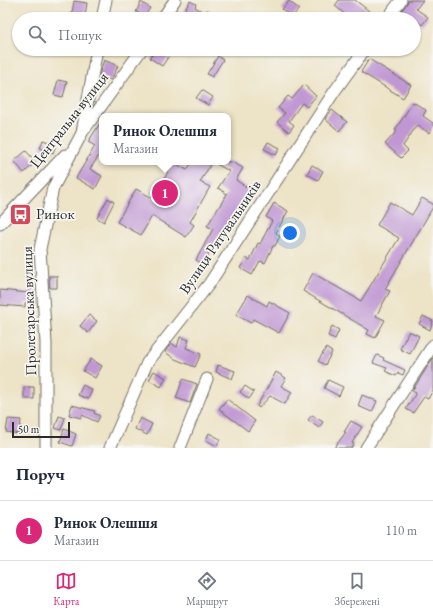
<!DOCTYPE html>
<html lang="uk">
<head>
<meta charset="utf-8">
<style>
	:root { --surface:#fff; --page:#f2f2f3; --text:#1f2937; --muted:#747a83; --line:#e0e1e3; --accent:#db2777 }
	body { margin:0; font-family:"EB Garamond",serif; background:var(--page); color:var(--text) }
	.scale { position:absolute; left:12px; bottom:10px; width:58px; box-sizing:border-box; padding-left:4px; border:2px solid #2b2b2b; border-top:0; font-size:11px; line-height:14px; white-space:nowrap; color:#2b2b2b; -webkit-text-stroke:3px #f6f6f2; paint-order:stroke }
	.you { position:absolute; left:290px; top:233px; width:14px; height:14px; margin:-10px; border:3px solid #fff; border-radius:50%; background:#1a73e8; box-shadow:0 0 0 6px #1a73e833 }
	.badge { display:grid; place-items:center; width:26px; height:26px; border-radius:50%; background:var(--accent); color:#fff; font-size:13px; font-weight:700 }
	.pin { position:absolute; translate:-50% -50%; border:2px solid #fff; box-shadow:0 1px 4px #0006 }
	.popup { position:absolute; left:99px; top:113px; width:132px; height:52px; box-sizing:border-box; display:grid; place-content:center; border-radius:8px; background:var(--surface); filter:drop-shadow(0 1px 3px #0005); font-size:13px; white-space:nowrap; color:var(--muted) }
	.popup b { font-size:15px; color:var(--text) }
	.popup::after { content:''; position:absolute; left:50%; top:100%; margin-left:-8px; border:8px solid transparent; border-top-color:var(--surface) }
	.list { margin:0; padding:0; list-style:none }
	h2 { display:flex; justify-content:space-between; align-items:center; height:52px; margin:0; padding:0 16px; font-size:17px }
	h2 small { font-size:13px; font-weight:400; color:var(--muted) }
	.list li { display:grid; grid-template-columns:26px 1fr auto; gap:12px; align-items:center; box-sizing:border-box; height:60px; padding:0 16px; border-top:1px solid var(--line) }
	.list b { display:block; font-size:15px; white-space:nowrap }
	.list p { margin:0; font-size:13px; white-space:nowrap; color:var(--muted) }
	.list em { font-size:13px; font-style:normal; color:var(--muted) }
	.icon { flex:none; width:22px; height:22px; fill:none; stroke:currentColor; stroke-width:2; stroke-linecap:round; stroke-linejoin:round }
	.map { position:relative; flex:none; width:433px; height:448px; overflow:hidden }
	.search { position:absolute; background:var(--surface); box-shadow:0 1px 3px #0004; left:12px; right:12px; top:12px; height:44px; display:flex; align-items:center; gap:10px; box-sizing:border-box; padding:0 14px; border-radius:22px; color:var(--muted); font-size:15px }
	.sheet { height:112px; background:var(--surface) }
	nav { display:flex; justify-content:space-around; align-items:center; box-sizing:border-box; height:56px; border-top:1px solid var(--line); background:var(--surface); font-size:11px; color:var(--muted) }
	nav a { display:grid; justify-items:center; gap:2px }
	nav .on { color:var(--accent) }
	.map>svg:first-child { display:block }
	.building { fill:#c097d3 }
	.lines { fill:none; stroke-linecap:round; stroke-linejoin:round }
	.minor-casing { stroke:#6f6b61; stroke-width:13 }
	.minor { stroke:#fff; stroke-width:11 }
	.labels { text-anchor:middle; stroke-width:3.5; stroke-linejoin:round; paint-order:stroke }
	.street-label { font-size:15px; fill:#2b2b2b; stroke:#f6f6f2 }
	.poi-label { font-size:15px; fill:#2b2b2b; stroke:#f6f6f2; text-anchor:start }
</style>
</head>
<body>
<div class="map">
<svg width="433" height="448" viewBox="0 0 433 448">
	<rect width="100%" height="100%" fill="#f6f6f2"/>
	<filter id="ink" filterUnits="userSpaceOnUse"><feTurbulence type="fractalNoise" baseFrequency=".025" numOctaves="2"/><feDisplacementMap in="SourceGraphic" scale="8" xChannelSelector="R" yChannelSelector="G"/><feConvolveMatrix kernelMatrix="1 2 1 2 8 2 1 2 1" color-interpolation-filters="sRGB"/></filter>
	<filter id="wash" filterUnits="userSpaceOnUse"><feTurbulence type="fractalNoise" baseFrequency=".012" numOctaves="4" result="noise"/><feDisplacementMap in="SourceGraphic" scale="16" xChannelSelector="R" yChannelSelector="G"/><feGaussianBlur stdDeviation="0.9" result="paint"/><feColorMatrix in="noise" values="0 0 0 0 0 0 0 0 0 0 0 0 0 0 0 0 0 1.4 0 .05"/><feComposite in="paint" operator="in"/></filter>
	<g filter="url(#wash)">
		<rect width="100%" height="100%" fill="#ede3c6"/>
		<g id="blocks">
			<path class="building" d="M339,0H355L373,14L369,19H351L335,6Z
				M409,0H423L416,9L428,17L422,25L414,19L401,12Z
				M74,1L87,3L85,15L72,13Z
				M190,1L196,4L195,7L205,13L207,10L214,15L212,17L215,19H198L184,11Z
				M289,1L299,9L292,17L282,9Z
				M141,2L150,8L143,19H135L139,13L136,12Z
				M156,49H165L171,53L162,66L150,58Z
				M218,56L223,60L212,77L207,74Z
				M369,59L411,85L403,98L361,72Z
				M104,60L118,66L111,80L99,75Z
				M58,80L67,82L63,97L54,95Z
				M304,85L316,96L307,107L302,103L289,121L294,125L289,132L277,122L285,113L278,108L288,96L292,99Z
				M202,90L213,97L208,105L196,98Z
				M413,102L426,110L423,116L433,123V126L429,133L417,125L403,146L408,151L401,158L385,144L397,131L395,130Z
				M332,110L347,122L339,131L325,119Z
				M102,120V151L90,169L102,176L95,189L76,178L95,146L88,142Z
				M43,140L56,145L53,153L40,148Z
				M268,142L280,148L276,155L264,149Z
				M26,151L36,162L24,173L14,161Z
				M173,162L187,170L192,162H212L200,182L210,187L190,222L194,225L186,237L152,216L141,235L117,222L136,189L167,206L176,191L162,183Z
				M213,162H232L243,168L236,180L252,191L223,236L220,234L203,265L196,260L213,229L207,226L227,194L218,188L229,171Z
				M312,165L323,171L318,180L307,174Z
				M108,198L114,202L104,222L97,218Z
				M422,198L433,204V207L385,289L390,291L376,316L385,320L375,338L367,334L369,330L303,291L313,273L361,301L399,238L377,225L390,202L412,215Z
				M274,203L288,211L276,233L280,236L275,246H273L265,263L260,261L252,275L240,268L246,258L250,260L258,243L260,244L272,221L266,217Z
				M49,276H57V288H50Z
				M28,288H34L35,303H25V307L0,305V290L29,293Z
				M248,295L267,306L269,301L290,313L279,333L253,319L251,323L236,315Z
				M89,315L97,321L88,333L80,326Z
				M423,316L433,321L430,330L419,324Z
				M332,326L339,330L335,339L328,336Z
				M409,331L419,336L410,354L400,349Z
				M180,337L189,340L186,348L201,354L195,367L175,359L165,352L171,343L177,347Z
				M326,348L332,352L325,365L318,361Z
				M377,355L384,358L383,360L405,370L403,375L398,373L396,376L385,371L387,368L373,363Z
				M433,358V390L428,399L424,397L413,413L406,409L416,393L412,391Z
				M91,359L102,366L95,378L83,371Z
				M218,365L235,371L232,379L216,372Z
				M154,371L166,378L161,387L149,380Z
				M276,372L286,378L281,386L292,392L285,404L270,396L259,408L257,406Z
				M183,379L197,384L190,403L176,398Z
				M328,380L343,387L339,396L324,388Z
				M83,385L92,390L88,399L78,395Z
				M245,386L254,392L249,399L240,392Z
				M24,387H34V399H24Z
				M362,395L377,401L372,412L358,406Z
				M227,399L255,421L248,431L219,409Z
				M72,405L95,411L94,413L100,416L97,422L82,415L81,418L69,415Z
				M312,415L323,422L319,428L308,420Z
				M59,416L65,418L61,430L55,428Z
				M140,418L152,424L147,435L135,429Z
				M8,419L21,420L19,434L6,432Z
				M351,421L362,427L352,443L354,444L351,448H334L346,432H344Z
				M64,429L76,434L72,446L60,442Z
				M209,433L220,439L217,446L206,440Z"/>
		</g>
	</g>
	<g filter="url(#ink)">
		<use href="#blocks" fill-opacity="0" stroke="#6f6b61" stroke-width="1"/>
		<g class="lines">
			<defs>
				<path id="minor" d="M102,19L106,0
					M162,19L175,0
					M387,19L401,0
					M84,130L142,49
					M0,224L65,155
					M46,448V343L40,249L53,188L82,133L97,49
					M110,448L147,363L209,284L334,92L365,49
					M180,448L207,379
					M366,448L433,345"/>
			</defs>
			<use href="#minor" class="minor-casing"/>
			<use href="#minor" class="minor"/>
		</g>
	</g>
	<defs>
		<symbol id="bus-square" viewBox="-11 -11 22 22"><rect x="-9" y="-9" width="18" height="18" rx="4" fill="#d1495b" stroke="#f6f6f2"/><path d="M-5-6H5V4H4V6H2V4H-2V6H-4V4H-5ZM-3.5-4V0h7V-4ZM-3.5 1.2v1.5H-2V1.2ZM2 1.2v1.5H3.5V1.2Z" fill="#fff"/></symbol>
	</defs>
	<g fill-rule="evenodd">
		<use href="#bus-square" x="8" y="202" width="25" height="25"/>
	</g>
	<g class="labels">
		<g class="street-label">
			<text transform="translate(69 120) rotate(-52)" y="5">Центральна вулиця</text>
			<text transform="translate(220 237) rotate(-56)" y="5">Вулиця Рятувальників</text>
			<text transform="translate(29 311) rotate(-92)" y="5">Пролетарська вулиця</text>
		</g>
		<g class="poi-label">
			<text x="36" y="219">Ринок</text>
		</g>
	</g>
</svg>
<div class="scale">50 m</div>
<div class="you"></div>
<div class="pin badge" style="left:165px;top:193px">1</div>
<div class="popup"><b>Ринок Олешшя</b>Магазин</div>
<div class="search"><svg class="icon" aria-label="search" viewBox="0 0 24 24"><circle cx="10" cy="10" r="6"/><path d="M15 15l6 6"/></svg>Пошук</div>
</div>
<section class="sheet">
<h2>Поруч<small></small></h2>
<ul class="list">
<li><span class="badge">1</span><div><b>Ринок Олешшя</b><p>Магазин</p></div><em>110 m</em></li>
</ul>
</section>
<nav>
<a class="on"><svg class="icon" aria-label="map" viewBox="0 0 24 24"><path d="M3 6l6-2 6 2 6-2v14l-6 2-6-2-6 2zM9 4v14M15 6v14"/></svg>Карта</a>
<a><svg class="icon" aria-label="directions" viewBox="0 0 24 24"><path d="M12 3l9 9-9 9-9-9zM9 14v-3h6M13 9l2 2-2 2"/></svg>Маршрут</a>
<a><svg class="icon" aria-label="saved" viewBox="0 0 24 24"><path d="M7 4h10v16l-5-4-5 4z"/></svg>Збережені</a>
</nav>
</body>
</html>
